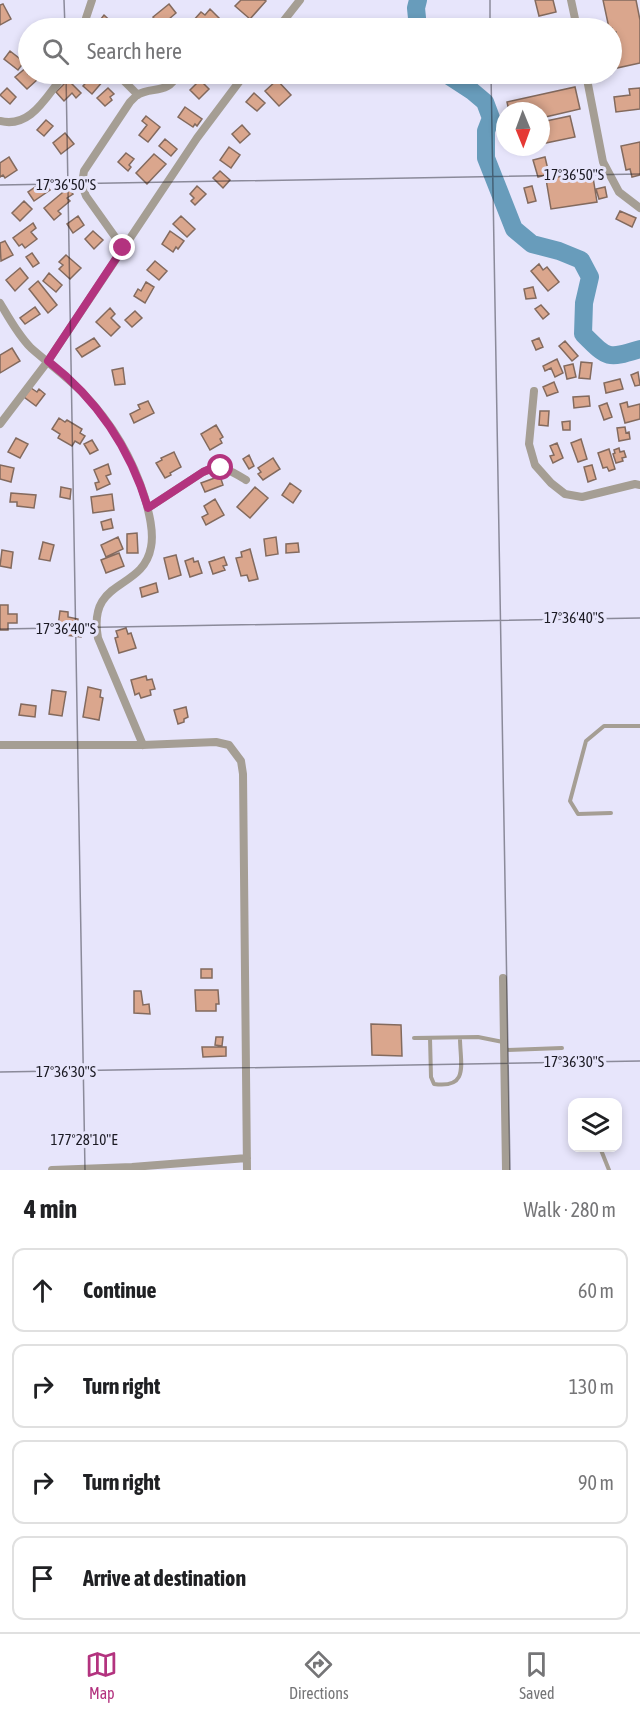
<!DOCTYPE html>
<html lang="en">
<head>
<meta charset="utf-8">
<style>
	:root { --surface:#fff; --page:#f2f2f2; --text:#202124; --muted:#757577; --line:#e0e0e0; --accent:#b3337f }
	body { margin:0; font-family:"Asap Condensed",sans-serif; background:var(--page); color:var(--text) }
	.controls { position:absolute; right:18px; bottom:18px; display:grid; overflow:hidden; border-radius:12px; box-shadow:0 3px 9px #0003 }
	.controls button { width:54px; height:54px; display:grid; place-items:center; padding:0; border:0; border-bottom:2px solid var(--line); background:var(--surface); color:var(--text); font:30px sans-serif }
	.compass { position:absolute; left:496px; top:102px; width:54px; height:54px; border-radius:50%; background:var(--surface); box-shadow:0 3px 9px #0003; rotate:179deg }
	.stop { position:absolute; width:18px; height:18px; margin:-14px; border:4px solid #b3337f; border-radius:50%; background:#fff }
	.stop.end { background:#b3337f; border-color:#fff; box-shadow:0 2px 6px #0008 }
	.list { margin:0; padding:0; list-style:none }
	h2 { display:flex; justify-content:space-between; align-items:center; height:78px; margin:0; padding:0 24px; font-size:26px }
	h2 small { font-size:20px; font-weight:400; color:var(--muted) }
	.list li { display:grid; grid-template-columns:39px 1fr auto; gap:18px; align-items:center; box-sizing:border-box; height:84px; margin:0 12px 12px; padding:0 12px; border:2px solid var(--line); border-radius:12px }
	.list b { display:block; font-size:22px; white-space:nowrap }
	.list em { font-size:20px; font-style:normal; color:var(--muted) }
	.icon { flex:none; width:33px; height:33px; fill:none; stroke:currentColor; stroke-width:2; stroke-linecap:round; stroke-linejoin:round }
	.map { position:relative; flex:none; width:640px; height:1170px; overflow:hidden }
	.search { position:absolute; background:var(--surface); box-shadow:0 3px 9px #0003; left:18px; right:18px; top:18px; height:66px; display:flex; align-items:center; gap:15px; box-sizing:border-box; padding:0 21px; border-radius:33px; color:var(--muted); font-size:22px }
	.sheet { height:462px; background:var(--surface) }
	nav { display:flex; justify-content:space-around; align-items:center; box-sizing:border-box; height:84px; border-top:2px solid var(--line); background:var(--surface); font-size:16px; color:var(--muted) }
	nav a { display:grid; justify-items:center; gap:3px }
	nav .on { color:var(--accent) }
	.map>svg:first-child { display:block }
	.lines { fill:none; stroke-linecap:round; stroke-linejoin:round }
	.river { stroke:#689cbb; stroke-width:18 }
	.building { fill:#daa68d; stroke:#836a5e; stroke-width:1.5 }
	.service { stroke:#a59e94; stroke-width:4 }
	.minor { stroke:#a59e94; stroke-width:8 }
	.route { stroke:#b3337f; stroke-width:8 }
	.ticks { fill:none; stroke:#1b1a23; stroke-width:1.5; stroke-opacity:0.45 }
	.ticks-label { font-size:15px; text-anchor:middle; fill:#1b1a23; stroke:#e7e5fb; stroke-width:6; stroke-linejoin:round; paint-order:stroke }
</style>
</head>
<body>
<div class="map">
<svg width="640" height="1170" viewBox="0 0 640 1170">
	<rect width="100%" height="100%" fill="#e7e5fb"/>
	<g class="lines">
		<path class="river" d="M418,28L416,8L418,0
			M446,74L472,91L485,102L491,118L486,131V158L514,229L532,244L559,251L581,260L590,277L584,303L583,334C608,359 607,359 640,349"/>
	</g>
	<path class="building" d="M241,0H264L266,1L250,19L235,6Z
		M535,0H553L556,12L539,16Z
		M603,0H636L640,20V63L617,68L613,48L619,47L616,32L612,33V28H609Z
		M3,4L11,19L0,25V5Z
		M169,4L176,13L161,26L153,17Z
		M210,9L219,18L209,28H201L193,21L201,12L205,15Z
		M104,15L118,28H100L96,25Z
		M616,32L619,47L612,48V33Z
		M10,51L24,62L18,70L4,59Z
		M27,67L28,74H33L38,79L27,89L15,77Z
		M94,74L103,81L92,94L83,86Z
		M68,80L81,93L76,98L72,93L64,101L56,92Z
		M200,80L209,89L199,99L190,90Z
		M277,80L291,95L279,106L265,91Z
		M575,87L580,109L541,118V111H509L507,102Z
		M7,88L16,97L10,104L0,95Z
		M108,88L114,94L110,97L112,100L105,106L97,98Z
		M640,88V109L616,112L614,97L630,95L629,89Z
		M254,93L265,103L257,111L246,102Z
		M185,107L202,119L197,126L195,124L193,127L178,117Z
		M146,116L160,127L148,142L139,135L147,125L142,121Z
		M570,116L575,137L541,144V122Z
		M46,120L53,126L44,136L37,130Z
		M242,125L250,134L240,143L232,134Z
		M65,133L74,144L61,154L53,143Z
		M165,139L177,149L171,156L159,146Z
		M640,142V175L632,177L630,169L626,170L621,146Z
		M229,147L240,155L231,168L220,160Z
		M126,153L134,159L129,165L131,167L128,171L118,162Z
		M154,154L166,164L147,184L136,173Z
		M9,157L17,170L5,178L3,175L0,177V163Z
		M545,157L549,174L538,177L533,160Z
		M220,171L230,180L223,188L213,178Z
		M592,171L597,202L551,209L546,179Z
		M44,181L50,190L34,201L28,192Z
		M197,186L206,194L195,205L191,201L194,198L190,194Z
		M532,186L536,201L528,203L524,188Z
		M605,187L607,197L599,199L596,189Z
		M68,188L73,194L67,198L70,201L58,211L61,214L54,220L44,208Z
		M24,201L32,209L20,221L12,213Z
		M620,211L636,218L632,227L616,219Z
		M78,216L84,225L73,233L67,224Z
		M181,216L195,229L187,237L173,224Z
		M33,223L36,228L31,232L37,239L25,248L22,244L19,246L13,238Z
		M93,231L103,240L94,249L85,239Z
		M170,231L184,241L178,249L176,247L173,252L162,244Z
		M5,241L13,255L1,261L0,243Z
		M32,253L39,263L33,267L26,257Z
		M66,255L81,268L70,279L59,269L63,265L59,262Z
		M155,261L167,271L159,280L147,270Z
		M539,264L543,270L547,267L559,282L548,291L531,271Z
		M20,268L28,278L15,291L6,280Z
		M49,273L62,285L56,292L43,281Z
		M38,281L57,305L48,313L29,289Z
		M146,282L154,287L145,303L134,296L138,289L141,291Z
		M533,287L536,298L526,299L524,289Z
		M541,305L549,314L543,319L535,309Z
		M35,307L40,314L25,324L20,318Z
		M110,308L115,314L111,318L120,327L111,336L96,322Z
		M135,311L142,318L132,327L125,320Z
		M94,338L100,346L82,357L76,349Z
		M539,338L543,347L536,350L532,341Z
		M565,341L578,356L572,361L559,346Z
		M12,348L20,361L0,373V355Z
		M557,359L563,373L555,377L551,368L545,371L543,366Z
		M581,362L592,363L590,379L579,378Z
		M573,364L576,377L567,379L564,366Z
		M123,368L125,384L115,385L112,370Z
		M638,372L640,385L635,386L631,375Z
		M620,379L623,389L606,393L604,383Z
		M554,382L558,392L547,396L543,387Z
		M31,388L37,392L39,389L45,394L36,406L24,397Z
		M589,396L590,406L574,408L573,397Z
		M148,401L154,413L134,423L130,414L140,409L138,405Z
		M627,402L628,407L640,404V419L625,423L620,404Z
		M607,403L612,417L604,420L599,406Z
		M540,411H549L548,426L539,425Z
		M59,418L65,422L67,420L82,429L80,433L85,436L80,444L75,441L72,446L58,438L60,434L52,429Z
		M570,421V430H563L562,422Z
		M216,425L223,437L220,439L222,443L210,450L201,434Z
		M625,427L626,433L629,432L630,439L619,441L617,428Z
		M16,438L28,444L20,458L8,452Z
		M581,439L587,459L578,462L571,443Z
		M92,440L98,450L90,454L84,444Z
		M557,443L563,458L553,463L550,456L554,455L550,446Z
		M619,448L620,452L624,451L626,457L622,458L623,461L616,463L613,454L615,453L614,450Z
		M609,449L615,469L609,471L607,467L603,468L598,453Z
		M174,452L181,467L170,473L171,475L165,478L156,463L162,460L161,458Z
		M249,455L254,466L249,469L243,459Z
		M273,458L280,469L263,480L258,474L261,472L258,468Z
		M108,464L111,474L106,476L110,484L97,490L95,483L99,482L94,470Z
		M0,465L14,468L11,482L0,479Z
		M592,465L596,479L588,482L584,467Z
		M220,476L223,485L205,492L201,483Z
		M290,483L301,491L293,503L282,495Z
		M61,487L71,489L70,499L60,497Z
		M255,487L268,498L250,518L237,507Z
		M11,493L36,495L34,508L17,506V502H10Z
		M112,494L114,510L93,513L91,497Z
		M215,499L224,515L206,525L202,517L208,514L204,506Z
		M111,519L113,528L103,530L101,522Z
		M137,533L138,553H127V534Z
		M118,537L123,549L106,557L101,545Z
		M276,537L278,554L266,556L264,539Z
		M43,542L54,545L50,561L39,559Z
		M298,543L299,552L286,553V544Z
		M250,549L258,579L249,581L247,575L241,576L236,558L242,557L241,552Z
		M2,550L13,552L11,568L0,566Z
		M119,553L124,566L106,573L101,560Z
		M176,555L181,575L169,579L164,558Z
		M224,557L227,565L223,566L225,570L213,574L209,562Z
		M193,558L194,562L198,561L202,573L190,577L185,561Z
		M156,583L158,592L142,597L140,588Z
		M0,605H8V614H17V623H8V630H0Z
		M60,611L68,612V617L78,619L77,625H82L81,637L57,634Z
		M126,628L128,634L131,633L136,648L119,653L115,638L118,637L116,631Z
		M146,676L147,680L152,679L155,689L150,690L151,695L141,698L139,693L135,695L131,680Z
		M88,687L101,690L100,697L103,698L99,720L83,717Z
		M52,690L66,692L62,716L49,714Z
		M21,704L36,706L35,717L19,715Z
		M186,707L188,717L184,719V722L178,724L174,710Z
		M201,969H212V978H201Z
		M195,990H218L219,1004H216V1011H196Z
		M134,991H141L143,1005L149,1004L150,1014L134,1013Z
		M371,1024L401,1025L402,1056L372,1055Z
		M216,1037H223L222,1046L215,1045Z
		M202,1047H226V1056L203,1057Z"/>
	<g class="lines">
		<path class="service" d="M611,813L578,814L570,801L586,741L604,726H640
			M414,1038L478,1037L503,1042
			M430,1038L431,1077L434,1084C470,1089 460,1063 460,1038
			M505,1050L562,1048
			M601,1150L609,1170"/>
		<path class="minor" d="M571,0L577,28
			M86,28V18L92,0
			M278,28L300,0
			M117,74L138,95
			M586,74L603,162L619,192L640,208
			M0,121C32,129 47,94 65,74
			M123,248L86,196C82,187 82,181 84,171L130,102C132,100 135,97 137,95C152,86 168,95 178,74
			M0,303C9,318 18,335 31,348C48,363 66,376 83,393C111,422 133,459 145,498C149,513 154,532 151,547C143,592 87,577 98,638L143,745
			M534,391L529,444L535,465L551,483L565,494L582,497L635,484L640,485
			M0,424L48,361L197,138L245,74
			M148,508L203,472C222,464 230,470 246,480
			M0,745H143L216,742L229,745L241,761L243,774L247,1170
			M503,978L506,1170
			M52,1170L132,1167L247,1158"/>
	</g>
	<g class="lines">
		<path class="route" d="M123,248L48,361C98,400 130,448 148,508L203,472L212,468H221"/>
	</g>
	<path class="ticks" d="M64,0L65,28M490,0V28M66,74L85,1170M491,74L510,1170M0,185L640,174M0,629L640,618M0,1072L640,1061"/>
	<g class="ticks-label">
		<text x="574" y="180">17°36'50"S</text>
		<text x="66" y="190">17°36'50"S</text>
		<text x="574" y="623">17°36'40"S</text>
		<text x="66" y="634">17°36'40"S</text>
		<text x="574" y="1067">17°36'30"S</text>
		<text x="66" y="1077">17°36'30"S</text>
		<text x="84" y="1145">177°28'10"E</text>
	</g>
</svg>
<div class="controls">
<button><svg class="icon" aria-label="layers" viewBox="0 0 24 24"><path d="M12 4l9 5-9 5-9-5zM3 14l9 5 9-5"/></svg></button>
</div>
<svg class="compass" viewBox="-18 -18 36 36"><path d="M0-13l5 13h-10z" fill="#e53935"/><path d="M0 13l5-13h-10z" fill="#757577"/></svg>
<div class="stop" style="left:221px;top:468px"></div>
<div class="stop end" style="left:123px;top:248px"></div>
<div class="search"><svg class="icon" aria-label="search" viewBox="0 0 24 24"><circle cx="10" cy="10" r="6"/><path d="M15 15l6 6"/></svg>Search here</div>
</div>
<section class="sheet">
<h2>4 min<small>Walk · 280 m</small></h2>
<ul class="list">
<li><svg class="icon" aria-label="ahead" viewBox="0 0 24 24"><path d="M12 20V5M6 11l6-6 6 6"/></svg><div><b>Continue</b></div><em>60 m</em></li>
<li><svg class="icon" aria-label="right" viewBox="0 0 24 24"><path d="M7 20v-9h11M14 6l5 5-5 5"/></svg><div><b>Turn right</b></div><em>130 m</em></li>
<li><svg class="icon" aria-label="right" viewBox="0 0 24 24"><path d="M7 20v-9h11M14 6l5 5-5 5"/></svg><div><b>Turn right</b></div><em>90 m</em></li>
<li><svg class="icon" aria-label="arrive" viewBox="0 0 24 24"><path d="M6 21V4h12l-3 4 3 4H6"/></svg><div><b>Arrive at destination</b></div></li>
</ul>
</section>
<nav>
<a class="on"><svg class="icon" aria-label="map" viewBox="0 0 24 24"><path d="M3 6l6-2 6 2 6-2v14l-6 2-6-2-6 2zM9 4v14M15 6v14"/></svg>Map</a>
<a><svg class="icon" aria-label="directions" viewBox="0 0 24 24"><path d="M12 3l9 9-9 9-9-9zM9 14v-3h6M13 9l2 2-2 2"/></svg>Directions</a>
<a><svg class="icon" aria-label="saved" viewBox="0 0 24 24"><path d="M7 4h10v16l-5-4-5 4z"/></svg>Saved</a>
</nav>
</body>
</html>
